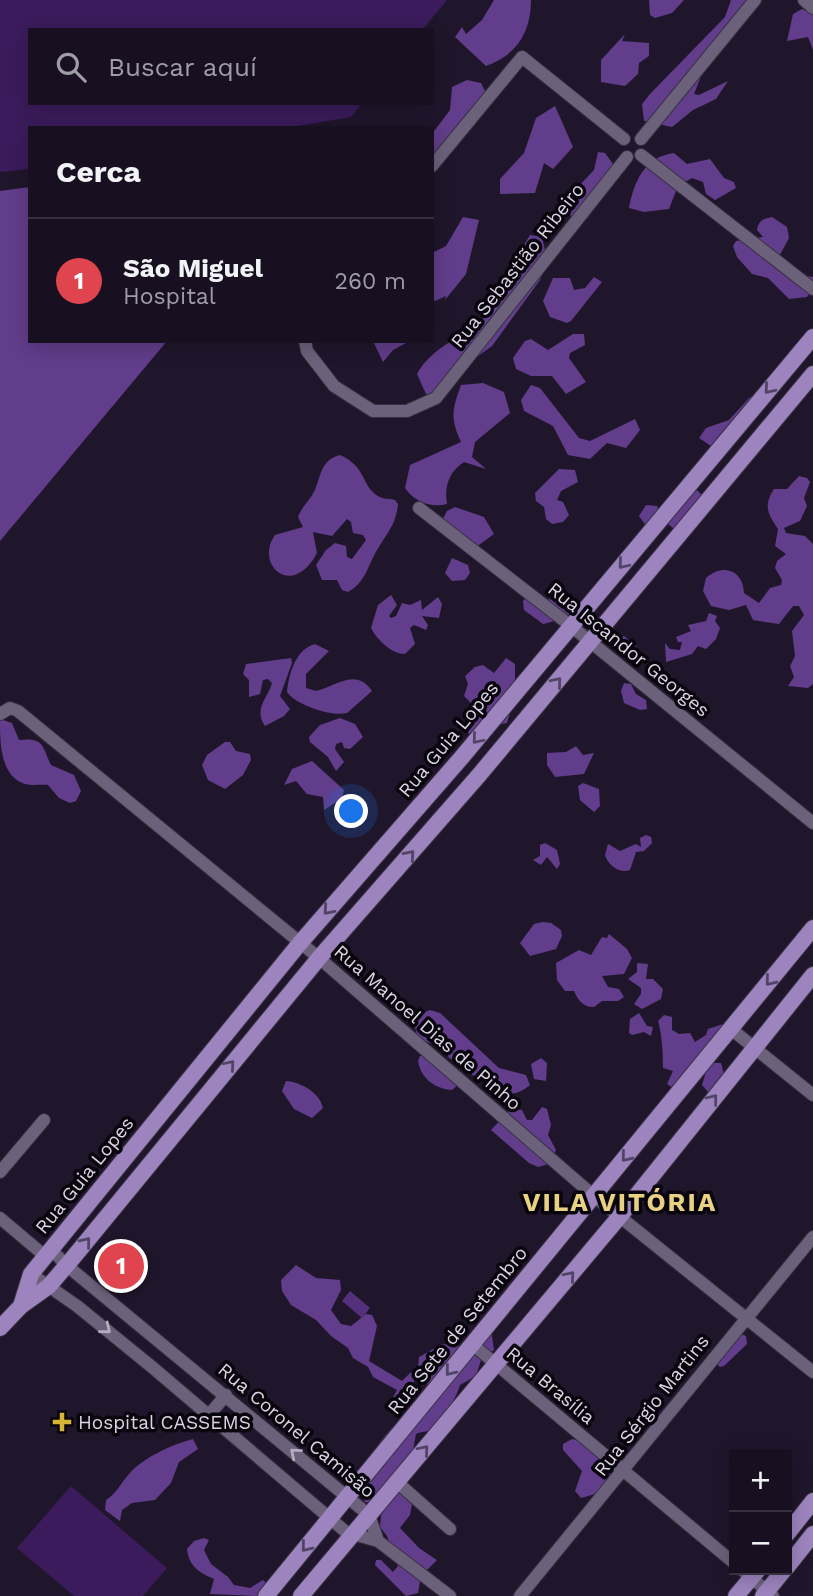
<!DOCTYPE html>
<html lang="es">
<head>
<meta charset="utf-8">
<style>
	:root { --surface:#181021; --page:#21192a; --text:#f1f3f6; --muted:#9f9da5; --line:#36303f; --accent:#1a73e8 }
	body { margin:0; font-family:"Work Sans",sans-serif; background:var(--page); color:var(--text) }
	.controls { position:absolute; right:21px; bottom:21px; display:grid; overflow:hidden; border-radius:0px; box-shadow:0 4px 18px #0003 }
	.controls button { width:63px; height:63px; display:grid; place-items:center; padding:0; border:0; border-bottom:2px solid var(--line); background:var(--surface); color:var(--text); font:35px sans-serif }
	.you { position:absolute; left:352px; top:812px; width:24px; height:24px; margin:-18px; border:5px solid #fff; border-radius:50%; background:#1a73e8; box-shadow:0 0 0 10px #1a73e833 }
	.badge { display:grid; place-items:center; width:46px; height:46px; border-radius:50%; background:var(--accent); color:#fff; font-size:23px; font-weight:700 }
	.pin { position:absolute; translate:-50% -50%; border:4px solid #fff; box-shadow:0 2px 7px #0006 }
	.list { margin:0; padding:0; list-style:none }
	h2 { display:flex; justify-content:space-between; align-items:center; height:91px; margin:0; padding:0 28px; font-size:30px }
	h2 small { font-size:23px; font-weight:400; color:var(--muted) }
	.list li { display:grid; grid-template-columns:46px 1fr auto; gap:21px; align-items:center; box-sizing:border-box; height:126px; padding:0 28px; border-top:2px solid var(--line) }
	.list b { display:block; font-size:26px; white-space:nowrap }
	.list p { margin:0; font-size:23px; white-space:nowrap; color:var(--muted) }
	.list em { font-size:23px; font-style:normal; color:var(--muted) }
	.icon { flex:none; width:38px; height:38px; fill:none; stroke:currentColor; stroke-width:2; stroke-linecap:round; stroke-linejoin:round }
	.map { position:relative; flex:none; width:813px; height:1596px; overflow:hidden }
	.search { position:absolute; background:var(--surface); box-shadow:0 4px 18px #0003; left:28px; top:28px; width:406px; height:77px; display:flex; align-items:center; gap:18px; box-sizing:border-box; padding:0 24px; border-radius:0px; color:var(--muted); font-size:26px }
	.panel { position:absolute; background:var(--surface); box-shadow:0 4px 18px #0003; left:28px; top:126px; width:406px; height:217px; border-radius:0px }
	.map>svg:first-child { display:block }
	.green { fill:#3b1b5b }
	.forest { fill:#623d8b }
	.water { fill:#55307d }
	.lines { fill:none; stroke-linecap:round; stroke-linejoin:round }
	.minor-casing { stroke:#383142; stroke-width:14 }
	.major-casing { stroke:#383142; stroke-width:18 }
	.minor { stroke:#6c617b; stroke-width:12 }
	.major { stroke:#9d84bf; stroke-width:16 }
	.oneway { stroke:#524466 }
	.oneway2 { stroke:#b4acbf }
	.poi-dot { fill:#d7b434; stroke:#08050d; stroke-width:2.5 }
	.labels { text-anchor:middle; stroke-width:7; stroke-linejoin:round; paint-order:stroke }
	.street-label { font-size:19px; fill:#dad4e3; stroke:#08050d }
	.poi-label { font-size:19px; fill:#dad4e3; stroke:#08050d; text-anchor:start }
	.district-label { font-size:26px; font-weight:bold; letter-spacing:2px; fill:#e9d184; stroke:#08050d }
</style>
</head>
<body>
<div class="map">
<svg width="813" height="1596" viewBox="0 0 813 1596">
	<rect width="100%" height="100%" fill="#20162c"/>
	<path class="green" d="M0,0H447L422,30H30V103H362L351,117L285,128H30V169L0,172Z
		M71,1486L167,1568L143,1596H74L17,1548Z"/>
	<path class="forest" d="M494,0H531C531,32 517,55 486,66L455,37L462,27L466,34L482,20Z
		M649,0H684L672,13L655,18L650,15Z
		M731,0H763L753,5L704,69L694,94L699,95L728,81L716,99L693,110L672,127L644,121L642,104L650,94L725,17Z
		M802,9L813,14V50L808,37L787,41L793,14Z
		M625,34L622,41L649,43V56L639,63L638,74L625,86L601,82V60Z
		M467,80L481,83L486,93L432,156V134L450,110L452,87Z
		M555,106L573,147L553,169L544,163L535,193L500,194V179L524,153L536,118Z
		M598,152L605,153L616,168L588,218L579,223L566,211L565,201L594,170Z
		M674,153L687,164L710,159L724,178L734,182L736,188L715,200L706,194L703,182L692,178L678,186L669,209L644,212L629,208C634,182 644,157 674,153Z
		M30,187V341H167L0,541V191Z
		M463,217L479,220L466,274L445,300L446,296L435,301L432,299V253L446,246Z
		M772,217L787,227L789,238L776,262L787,273L813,277V289L807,297L789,299L768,278L752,274L737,257L733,246L736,241L763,237L757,230C759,220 763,219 772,217Z
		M530,235L542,237L547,259L540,280L492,346L474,359L436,398L426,394L417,374C433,345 465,338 485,314C494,304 495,286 504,275C513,262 522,249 530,235Z
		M594,277L602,282L571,321L567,323L550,317L543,301L553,278H570L574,290L585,288Z
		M573,334H584L585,345L570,353L569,358L586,382L566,394L552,376H531L516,369L513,358L525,341L531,339L548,350Z
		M373,341H410L393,350L383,362Z
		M483,383L504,392L510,413L475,442L472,457L486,469L464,462C449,472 444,486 447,504C430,508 415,502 405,488L410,465L461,442C450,418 452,410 461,385Z
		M531,385L540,388L579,438L590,441L635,419L640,430L626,448L607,443L590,459L568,455L553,426L524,411L521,400Z
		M750,397L758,401L717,450L699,438L706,428L729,420Z
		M340,455C367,467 361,486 378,496C384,500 389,498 395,500L398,504C396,525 387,533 377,550C367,567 366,582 348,592L342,590L337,580H322L316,565L326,550L335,543L346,546L347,557L352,559L366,540L363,535L353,533L351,522L347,519L332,536L313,532L317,553C292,600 254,564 275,535L303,527L298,517C301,508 309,501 314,492C321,477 320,460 340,455Z
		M559,469L575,470L578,482L561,491L557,500L563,502L569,515L563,522L552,524L546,519L544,507L536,501L535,493Z
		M799,476L807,478L810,482L804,498L807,506L800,521L784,528L786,533L805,536L813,544V684L808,688L788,686L794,677L790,666L795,656L792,631L804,615L799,606H793L779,624L753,620L746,605L729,610L711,606L703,591L706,578C723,563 743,570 744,593L759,603L770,588L781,585L782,580L775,568L777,561L786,554L775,546L778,529C768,514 763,506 774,489H787Z
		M696,489L705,498L674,529L666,522L647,527L639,516L646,505L657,506L659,511Z
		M455,507L484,517L494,534L476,547L441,522L447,511Z
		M452,558L468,565L470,573L465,580L452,581L445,573Z
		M391,595L397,605L389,616L391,618L396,616L402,603L410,605L421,600L422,610L438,597L442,604L439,618L422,616L428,625L426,630L414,625L410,628L415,644L405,654C392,654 377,640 371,628L378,605Z
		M564,595L574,602L575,608C568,619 554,621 543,624L524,610L523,601L527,596L554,600Z
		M709,613L717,616L715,621L720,628L716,639L706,649L698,646L692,654L666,662L665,643L670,649L680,650L682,642H678L676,637L691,631L688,625L706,621Z
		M624,636L638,648L632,658L614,649L613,639Z
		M315,644L329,651L306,674V688L316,691C336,686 356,667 372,691L347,713C331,717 296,705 287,692C289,673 296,649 315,644Z
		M291,658L292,663L280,696L290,709L284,716L265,726C253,709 268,698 272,683L268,679L263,680L260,694L249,697V680L243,674L246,664Z
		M506,658L515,664V680L519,684L507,723L501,724L492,735L472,738L466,729L474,715L470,702L464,696L468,684L465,676L475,667L483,665L494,673Z
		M624,683L631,684L636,694L646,700L647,709L640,710L624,703L621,691Z
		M340,718L355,724L363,737L350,749L344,748L342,742L336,744L335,749L344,762L336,771L328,757L310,742L309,737L320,725Z
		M0,719L12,723L19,740C44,737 42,746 51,765L74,775L81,791L76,801L70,803L59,798L48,785C41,784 33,786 25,784C0,776 0,743 0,719Z
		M225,742H230L236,751L250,754L251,760L243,775L225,789L208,780L202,765L207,755Z
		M576,746L583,755L594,753L584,774L555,777L547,765V753L566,752Z
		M312,761L344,790L342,798L324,810L323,797L307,794L296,781L284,785L292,769Z
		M583,783L599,789L600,806L594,812L580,800L578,786Z
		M646,835L651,837L652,843L644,851L636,852L630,870C619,874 608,865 605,855L608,844L620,851L636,844L641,847L640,838Z
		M545,843L557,850L560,864L557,869L547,857L541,865L533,860L540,856V845Z
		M543,922L551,923L561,930L562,936L556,949L530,956L520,943L534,924Z
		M609,934L627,949L632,958L624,974L602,976L608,987L619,989L624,997L618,1001H602L594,1007C584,1008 577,999 574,991H565L557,980L556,963L579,950L591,955L602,937L607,938Z
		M637,963L648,964L646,979H653L663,989L661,999L642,1009L634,1004L641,994V988L628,979L637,972Z
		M430,1010L440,1013L499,1068L526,1075L530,1085C514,1099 493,1097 483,1078L472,1075L466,1065L449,1058L445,1048L418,1039L414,1023L420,1014Z
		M639,1013L647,1026L653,1027L651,1036L644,1032L632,1035L629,1033L630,1019Z
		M664,1015L672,1017V1030L679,1034L690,1033L695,1042L706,1035L708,1029L726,1023L713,1063H721L724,1074L714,1094L708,1092L702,1085L707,1068L675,1089L667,1084L673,1071L663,1068C663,1054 662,1034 658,1021Z
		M431,1054L461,1082L452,1090C436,1089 421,1079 418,1061L420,1056Z
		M541,1058L547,1063L546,1081L534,1079L531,1064Z
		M286,1081C301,1082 320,1093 323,1108L312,1118L294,1109L282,1091Z
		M542,1107L547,1109L551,1125L548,1135L556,1150L549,1164L538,1167L529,1163L491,1130L511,1109L522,1110L527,1120H532Z
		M296,1265L316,1278L340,1280L341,1290L331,1310L341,1324L351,1326L366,1314L372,1315L377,1326L369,1361L402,1381L411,1372L415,1376L413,1387L404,1392L398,1407L393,1409L389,1405L397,1390L373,1377L368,1367L353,1358L348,1348L331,1336L316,1320L291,1305L282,1291L281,1280Z
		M491,1329L494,1350L481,1360L476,1376L460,1385C458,1394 441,1426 433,1430C427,1432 422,1431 416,1434L413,1451L387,1482L412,1504L410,1515L400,1528L419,1548L437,1560L421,1576L418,1593L406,1596L375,1565L376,1560H381L393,1572L398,1566L387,1536L380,1527L382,1506L365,1502C349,1456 405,1420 429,1387L418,1368L419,1357L442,1344L464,1346Z
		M741,1334L746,1336L747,1344L724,1366L720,1367L717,1364Z
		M193,1439L198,1449L179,1462L171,1483L155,1500L132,1503L122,1510L120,1521L105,1510L106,1500C117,1493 120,1484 129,1474C144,1457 171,1445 193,1439Z
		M572,1439L593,1444C613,1469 622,1489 581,1498L575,1491L582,1471L563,1450V1444Z
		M204,1538L209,1540L204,1550L211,1564L228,1577L234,1585L250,1588L263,1580L267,1584L259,1596L210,1594L214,1579C200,1573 189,1567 187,1549L194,1541Z"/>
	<path class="water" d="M350,1291L370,1308L362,1318L342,1301Z"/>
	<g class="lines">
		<defs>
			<path id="minor" d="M804,0L813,8
				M641,139L755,0
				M641,155L813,289
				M432,166L522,57L624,139
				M305,341L307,351L334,386L373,411H407L436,398L627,157
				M419,508L571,626L813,823
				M0,714L10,708L18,711L319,958L594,1196L813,1372
				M731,1029L813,1095
				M0,1172L44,1120
				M0,1218L45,1256
				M51,1249L66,1265L369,1515L378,1541
				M31,1274L77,1306L152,1367L346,1532L378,1541L450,1596
				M472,1344L734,1563
				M209,1415L226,1395
				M397,1482L450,1529
				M742,1570L773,1596
				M520,1596L813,1237"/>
			<path id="major" d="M21,1306L31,1274L300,943L462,757L813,337
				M0,1328L21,1306L49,1286L72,1259L319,958L480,774L813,374
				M787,1534L813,1501
				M787,1567L813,1534
				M266,1596L813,928
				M301,1596L620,1216L813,975
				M736,1596L758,1570
				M763,1596L784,1570"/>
		</defs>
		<use href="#minor" class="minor-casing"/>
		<use href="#major" class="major-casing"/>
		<use href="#minor" class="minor"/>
		<use href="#major" class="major"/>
	</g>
	<defs><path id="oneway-chevron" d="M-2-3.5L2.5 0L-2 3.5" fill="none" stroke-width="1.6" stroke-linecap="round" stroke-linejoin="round" transform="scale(1.75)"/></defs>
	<g class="oneway">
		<use href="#oneway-chevron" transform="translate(769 389) rotate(130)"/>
		<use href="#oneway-chevron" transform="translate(623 564) rotate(130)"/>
		<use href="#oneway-chevron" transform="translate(557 682) rotate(-50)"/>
		<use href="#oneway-chevron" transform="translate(477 739) rotate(130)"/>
		<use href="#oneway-chevron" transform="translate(410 855) rotate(-49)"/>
		<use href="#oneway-chevron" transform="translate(328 910) rotate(131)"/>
		<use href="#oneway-chevron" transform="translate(770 981) rotate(129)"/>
		<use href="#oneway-chevron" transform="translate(230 1065) rotate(-50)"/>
		<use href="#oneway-chevron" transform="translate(713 1099) rotate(-52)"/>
		<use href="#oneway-chevron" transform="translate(626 1157) rotate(129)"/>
		<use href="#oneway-chevron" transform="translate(86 1242) rotate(-51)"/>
		<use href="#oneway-chevron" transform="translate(570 1276) rotate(-50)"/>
		<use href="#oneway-chevron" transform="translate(450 1371) rotate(129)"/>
		<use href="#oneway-chevron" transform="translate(424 1450) rotate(-50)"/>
		<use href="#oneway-chevron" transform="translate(306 1547) rotate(129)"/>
	</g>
	<g class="oneway2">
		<use href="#oneway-chevron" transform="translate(106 1329) rotate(39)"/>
		<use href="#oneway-chevron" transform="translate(295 1453) rotate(-140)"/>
	</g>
	<path class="poi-dot" d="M58.5 1411.5h7v7h7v7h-7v7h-7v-7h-7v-7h7z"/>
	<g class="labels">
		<g class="street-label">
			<text transform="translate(517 265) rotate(-52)" y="7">Rua Sebastião Ribeiro</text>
			<text transform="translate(629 649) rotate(39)" y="7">Rua Iscandor Georges</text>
			<text transform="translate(448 739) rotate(-50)" y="7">Rua Guia Lopes</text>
			<text transform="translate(428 1027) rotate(41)" y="7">Rua Manoel Dias de Pinho</text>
			<text transform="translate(84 1175) rotate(-51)" y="7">Rua Guia Lopes</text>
			<text transform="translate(457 1330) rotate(-51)" y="7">Rua Sete de Setembro</text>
			<text transform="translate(551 1385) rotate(40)" y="7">Rua Brasília</text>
			<text transform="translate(651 1405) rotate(-52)" y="7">Rua Sérgio Martins</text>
			<text transform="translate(297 1430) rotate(40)" y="7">Rua Coronel Camisão</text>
		</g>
		<g class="poi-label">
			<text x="78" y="1429">Hospital CASSEMS</text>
		</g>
		<g class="district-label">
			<text x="620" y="1211">VILA VITÓRIA</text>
		</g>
	</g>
</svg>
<div class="controls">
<button>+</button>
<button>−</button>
</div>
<div class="you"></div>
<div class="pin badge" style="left:121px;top:1266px;background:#e0444e">1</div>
<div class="search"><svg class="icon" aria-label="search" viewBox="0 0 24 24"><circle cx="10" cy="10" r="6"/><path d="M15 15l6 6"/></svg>Buscar aquí</div>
<section class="panel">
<h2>Cerca<small></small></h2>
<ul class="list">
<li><span class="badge" style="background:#e0444e">1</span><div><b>São Miguel</b><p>Hospital</p></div><em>260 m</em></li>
</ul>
</section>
</div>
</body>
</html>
